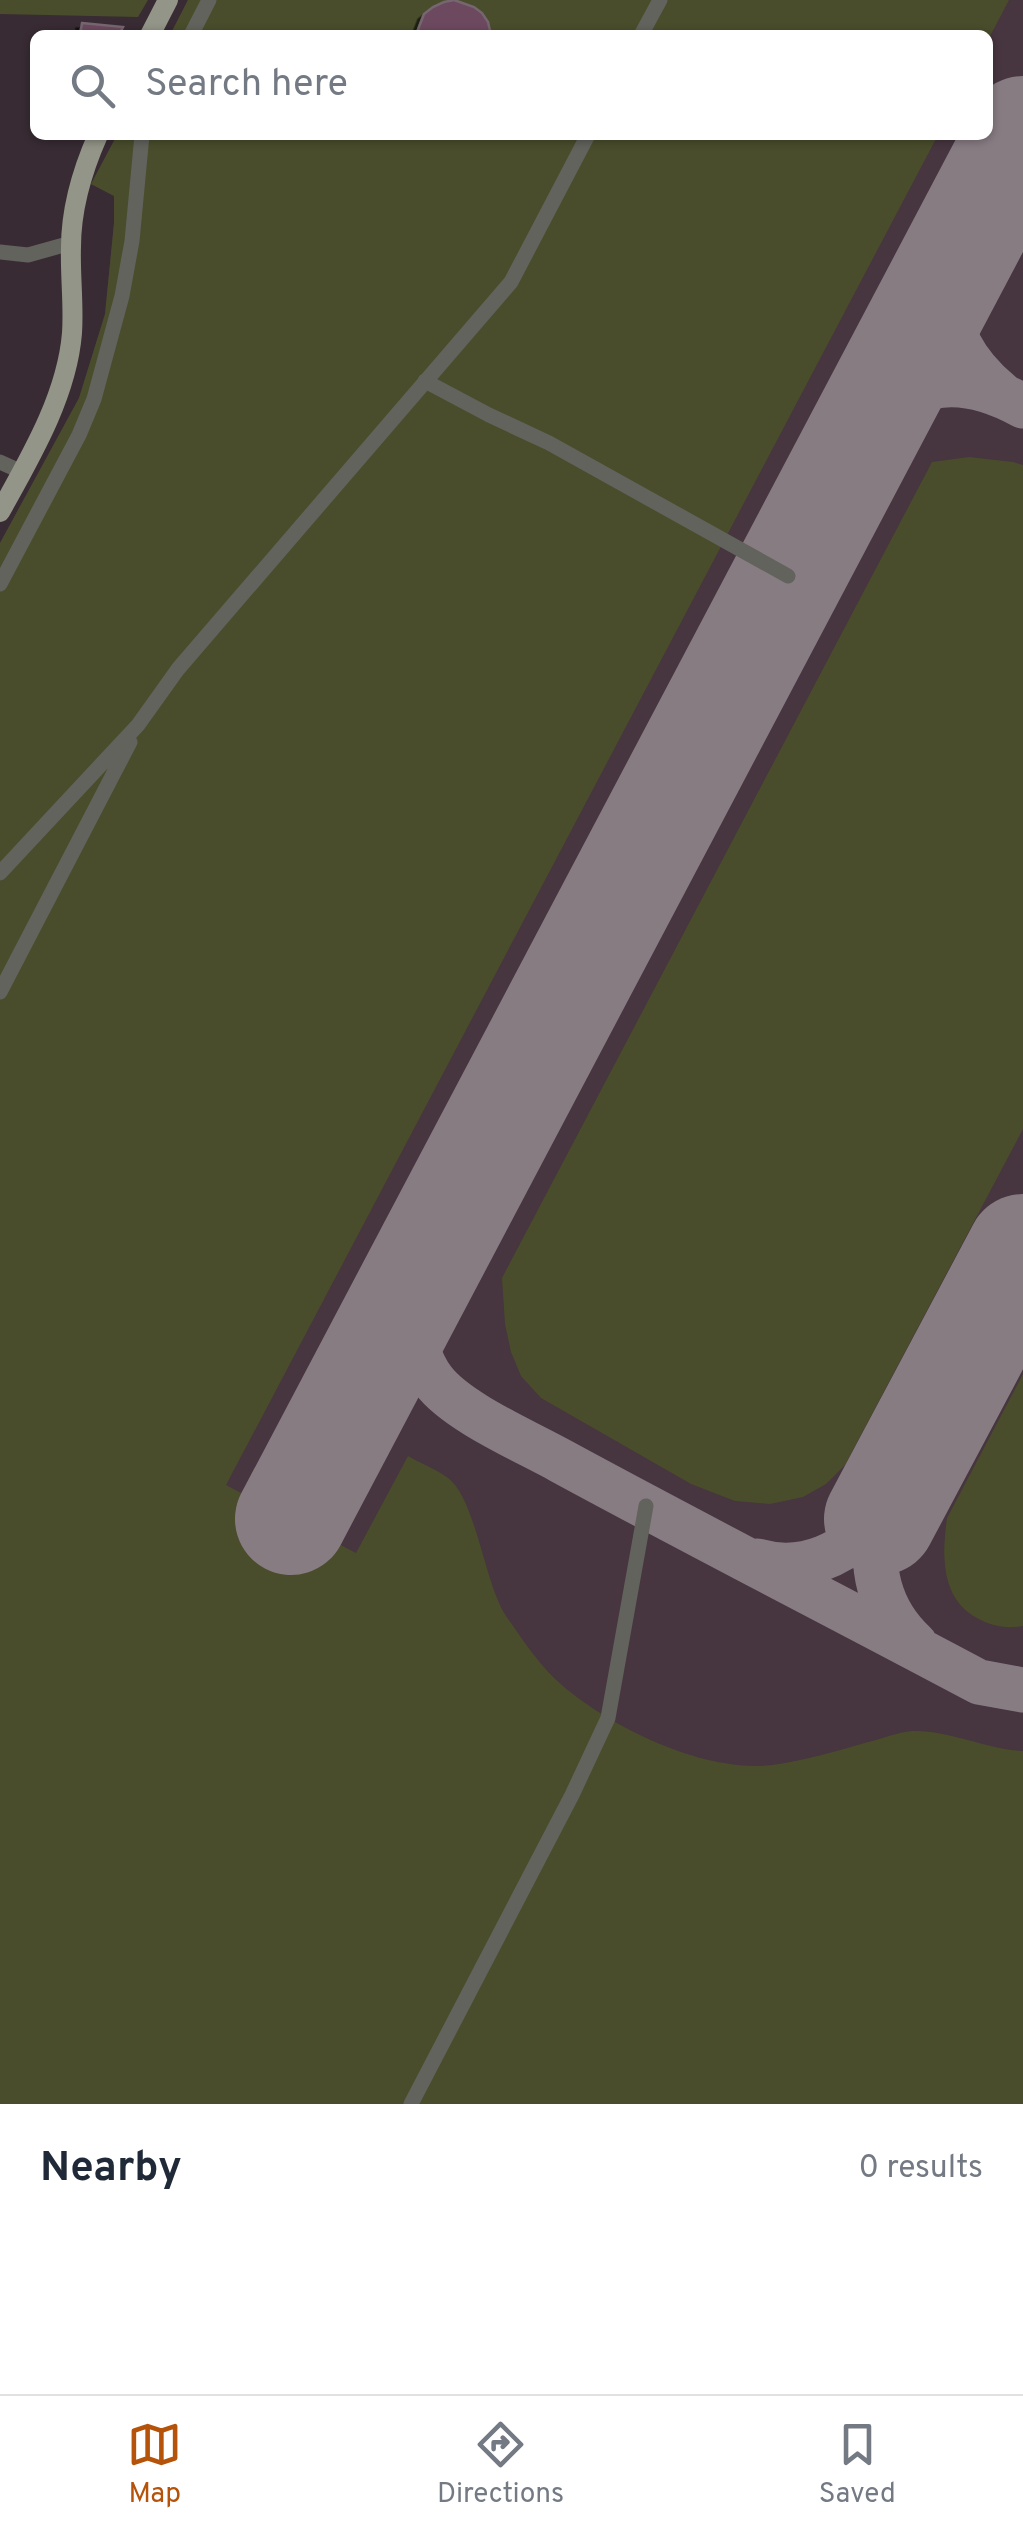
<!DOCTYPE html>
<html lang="en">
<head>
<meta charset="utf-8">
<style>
	:root { --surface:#fff; --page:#f2f2f3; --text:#1f2937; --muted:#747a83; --line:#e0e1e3; --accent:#b45309 }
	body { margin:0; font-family:Overpass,sans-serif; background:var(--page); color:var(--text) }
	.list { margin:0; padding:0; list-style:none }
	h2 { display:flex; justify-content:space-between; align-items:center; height:130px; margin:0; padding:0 40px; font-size:42px }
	h2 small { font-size:32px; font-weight:400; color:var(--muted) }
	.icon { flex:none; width:55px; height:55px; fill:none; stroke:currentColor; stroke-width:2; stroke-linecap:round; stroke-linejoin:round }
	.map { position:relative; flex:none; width:1023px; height:2104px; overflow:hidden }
	.search { position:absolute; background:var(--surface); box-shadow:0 2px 8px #0004; left:30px; right:30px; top:30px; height:110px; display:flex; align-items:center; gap:25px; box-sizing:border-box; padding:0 35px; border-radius:15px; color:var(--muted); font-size:38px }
	.sheet { height:290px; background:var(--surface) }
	nav { display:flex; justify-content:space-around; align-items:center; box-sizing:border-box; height:140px; border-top:2px solid var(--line); background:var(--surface); font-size:28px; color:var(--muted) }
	nav a { display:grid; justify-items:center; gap:5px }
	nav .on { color:var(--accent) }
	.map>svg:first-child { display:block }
	.built { fill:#47353f }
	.green { fill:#494d2c }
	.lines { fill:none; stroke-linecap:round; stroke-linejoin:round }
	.taxiway { stroke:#887c83; stroke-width:45 }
	.runway { stroke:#887c83; stroke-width:112 }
	.building { fill:#6d485f; stroke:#75666f; stroke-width:2.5; filter:url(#shadow) }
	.minor { stroke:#62635c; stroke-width:15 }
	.major { stroke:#929587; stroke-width:20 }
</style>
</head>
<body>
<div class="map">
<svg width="1023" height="2104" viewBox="0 0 1023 2104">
	<defs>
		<filter id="shadow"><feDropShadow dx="-5.5" dy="5.5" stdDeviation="0" flood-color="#0009"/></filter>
	</defs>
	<rect width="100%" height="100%" fill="#382b33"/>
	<path class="built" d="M188,0H1023V2104H0V543L79,398L105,314L114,223V196L91,184L117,135H988V35H170Z"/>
	<path class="green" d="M0,0H148L138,17L0,14Z
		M188,0H1009L988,40V35H170Z
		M117,135H938L226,1485L356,1553L408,1456C420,1463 436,1469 448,1478C476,1499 484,1582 506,1616C523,1640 540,1667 563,1686C615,1730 711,1776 779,1764C809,1759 838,1751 868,1742C882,1739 897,1732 912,1731C950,1730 985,1749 1023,1751V2104H0V543L79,398L105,314L114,223V196L91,184Z
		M969,457L1013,462L1023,465V1129L845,1465L826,1484L803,1497L770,1504L735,1501L691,1484L541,1398L521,1376L511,1352L505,1324L502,1278L932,462Z
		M1023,1374V1626C1006,1629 991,1626 977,1618C940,1598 942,1554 947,1518Z"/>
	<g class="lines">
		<path class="taxiway" d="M944,282C946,329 964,363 1000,393
			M867,427C915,376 964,374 1023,406
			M422,1271C411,1308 409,1348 433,1380C457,1412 525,1441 561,1461C699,1536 840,1608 979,1682L1023,1690
			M880,1519C868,1565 879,1611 915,1644
			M757,1561C806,1575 846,1552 880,1519"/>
		<path class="runway" d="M291,1519L1023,132
			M880,1519L1023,1250"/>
	</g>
	<path class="building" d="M454,0L474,7L482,13L488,22L491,35H416L424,14L433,7L444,2Z
		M82,23L123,27L119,35H80Z"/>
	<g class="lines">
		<path class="minor" d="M191,35L209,0
			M641,35L660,0
			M0,252L28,255L71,243
			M425,381L489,415L549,443L788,576
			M0,462L22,472
			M0,584L79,435L94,399L122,296L132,241L142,135
			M0,873L138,725L178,669L511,282L588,135
			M0,992L130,742
			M411,2104L572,1795L608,1718L646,1506"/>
		<path class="major" d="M150,35L168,0
			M0,512C30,458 67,396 72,333C74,305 70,275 71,247C71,208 82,171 98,135"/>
	</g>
</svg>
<div class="search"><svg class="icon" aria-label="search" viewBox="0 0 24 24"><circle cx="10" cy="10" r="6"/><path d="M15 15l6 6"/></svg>Search here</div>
</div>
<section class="sheet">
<h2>Nearby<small>0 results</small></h2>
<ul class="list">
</ul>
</section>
<nav>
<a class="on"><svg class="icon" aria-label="map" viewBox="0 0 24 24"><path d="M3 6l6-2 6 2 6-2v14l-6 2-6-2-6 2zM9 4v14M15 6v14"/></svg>Map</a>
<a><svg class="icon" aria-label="directions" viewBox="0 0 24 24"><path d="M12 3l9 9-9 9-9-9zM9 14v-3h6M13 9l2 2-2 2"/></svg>Directions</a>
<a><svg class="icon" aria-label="saved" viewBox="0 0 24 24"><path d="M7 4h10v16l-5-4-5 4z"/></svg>Saved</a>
</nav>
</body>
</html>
